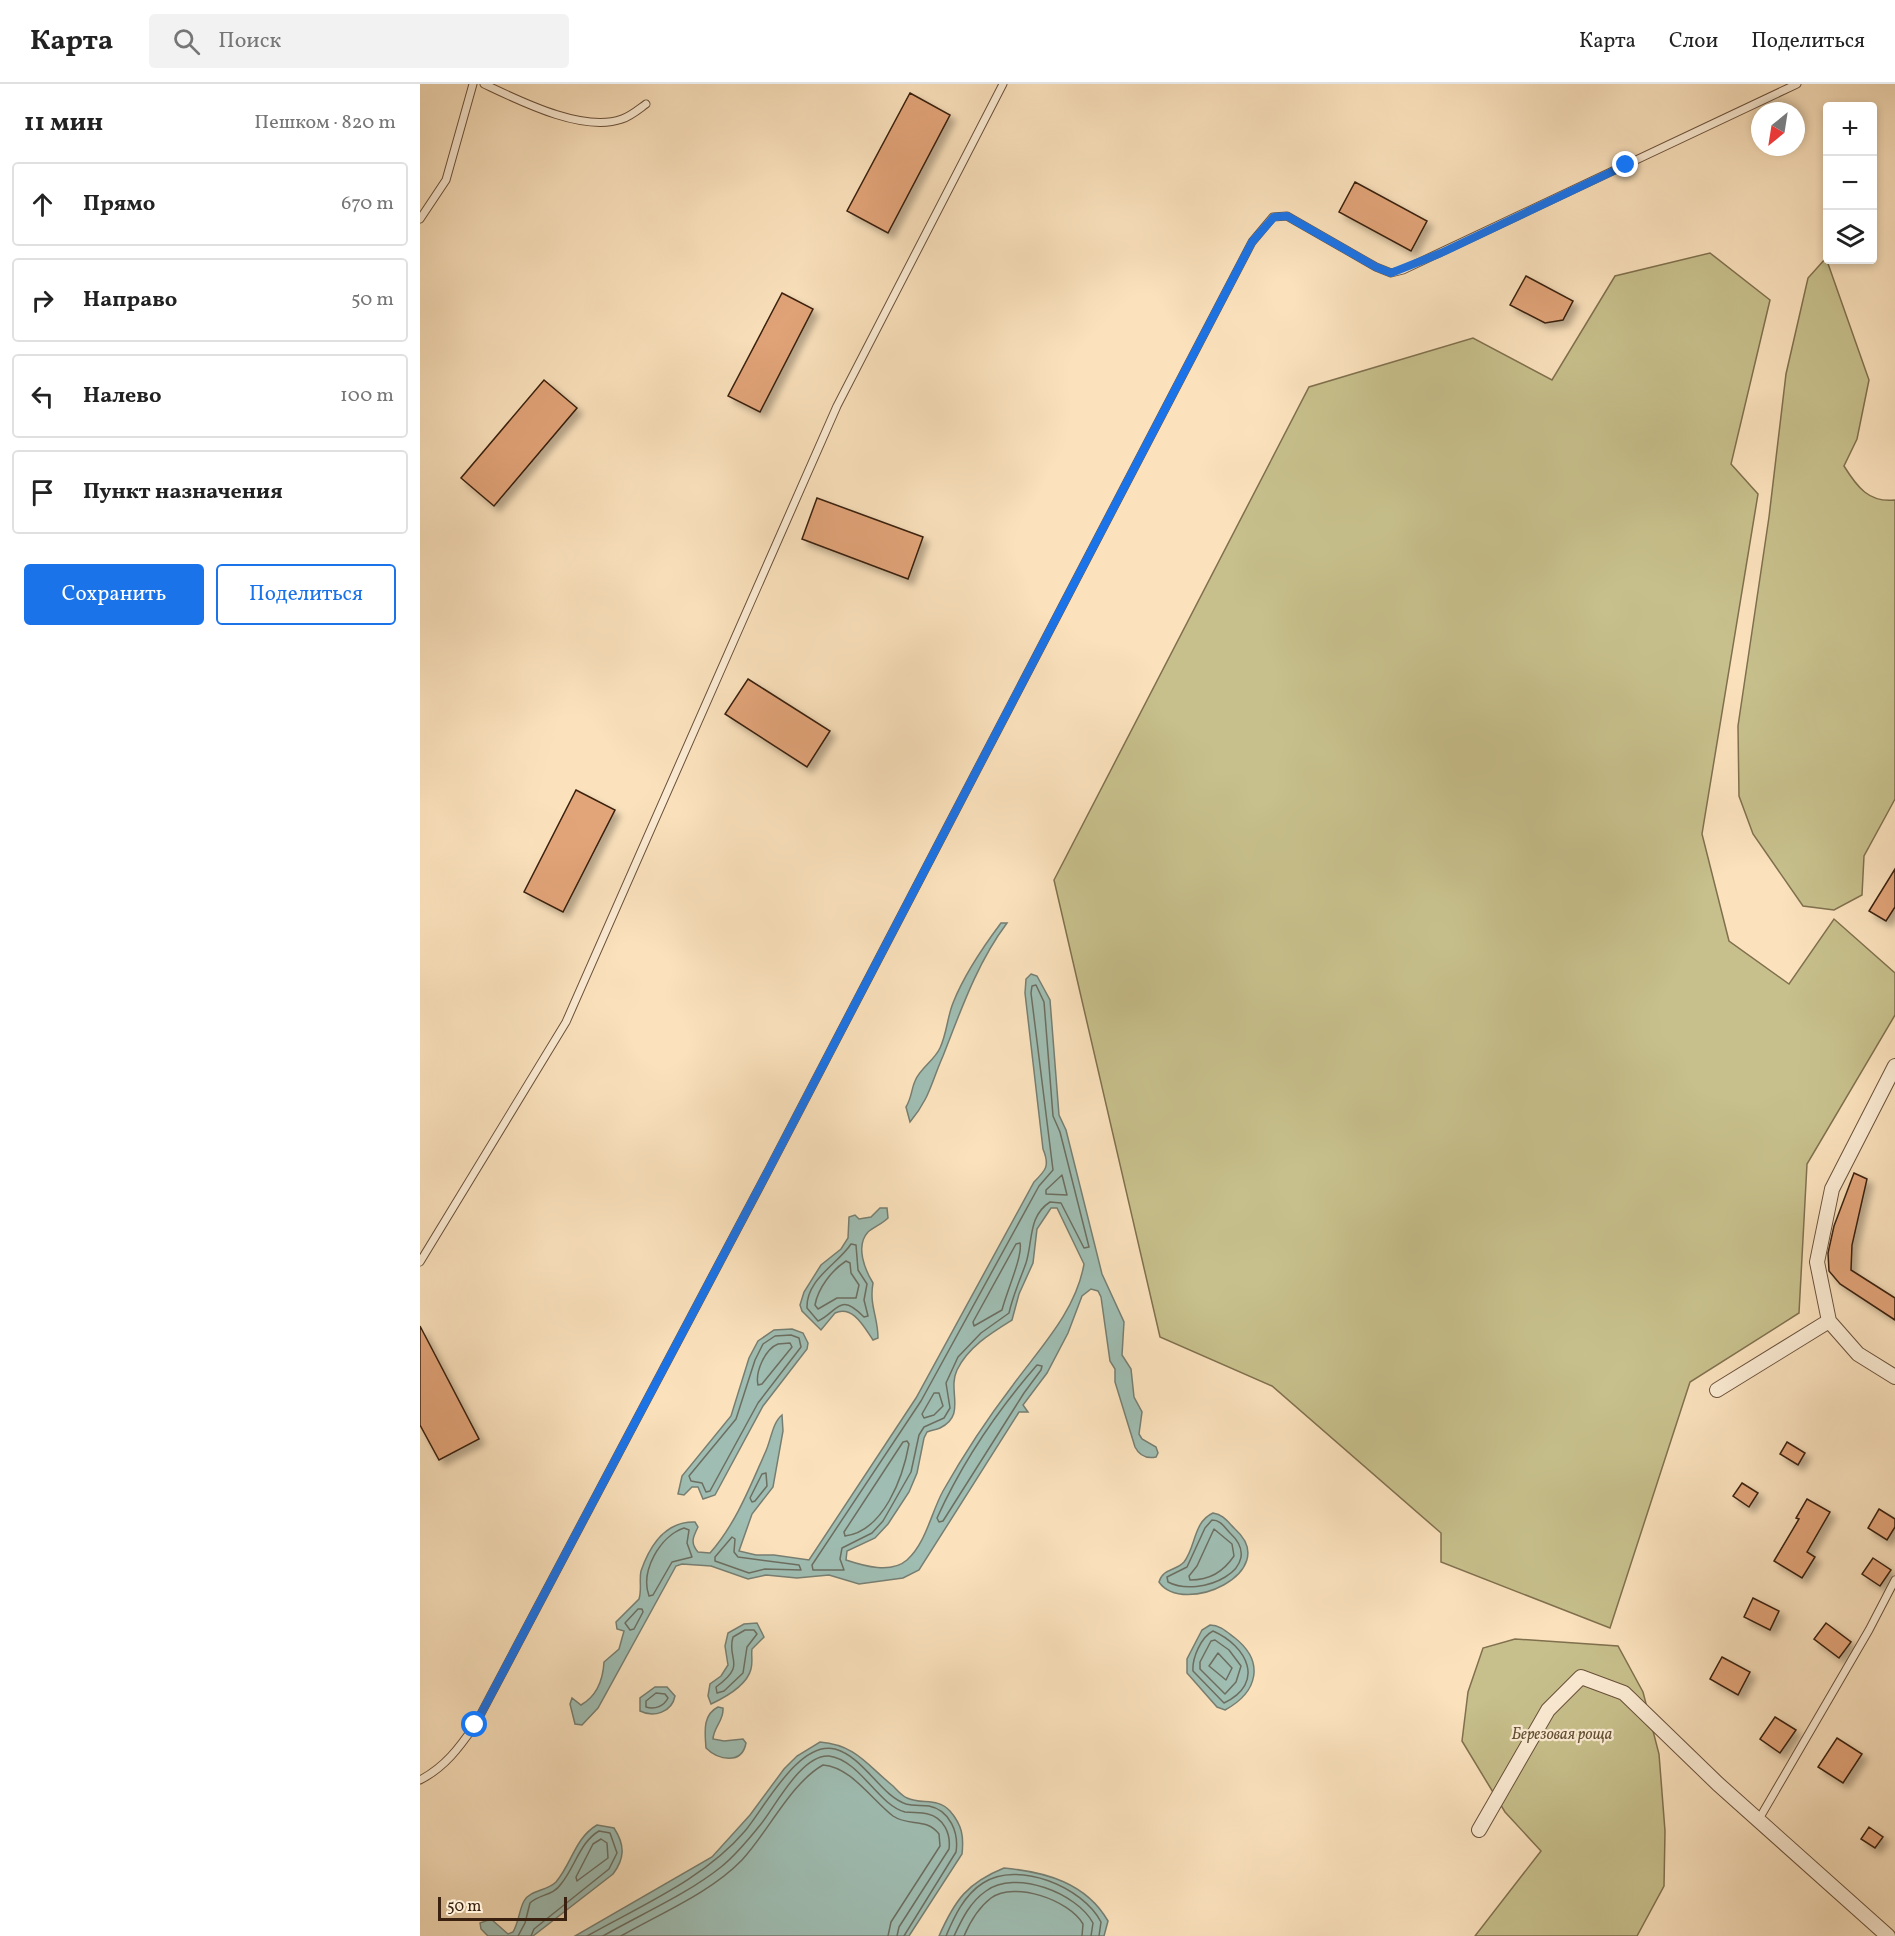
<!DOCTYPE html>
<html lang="ru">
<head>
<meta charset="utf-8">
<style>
	:root { --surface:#fff; --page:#f2f2f2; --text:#222; --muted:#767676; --line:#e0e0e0; --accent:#1a73e8 }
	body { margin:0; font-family:Vollkorn,serif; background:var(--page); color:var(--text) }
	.controls { position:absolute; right:18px; top:18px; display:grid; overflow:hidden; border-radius:6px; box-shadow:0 3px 9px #0003 }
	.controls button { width:54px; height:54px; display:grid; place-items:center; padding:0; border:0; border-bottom:2px solid var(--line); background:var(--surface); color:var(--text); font:30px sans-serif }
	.compass { position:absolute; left:1331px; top:18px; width:54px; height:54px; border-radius:50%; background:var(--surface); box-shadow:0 3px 9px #0003; rotate:210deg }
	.scale { position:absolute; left:18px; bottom:15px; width:129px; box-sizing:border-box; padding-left:6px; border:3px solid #3a200f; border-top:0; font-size:16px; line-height:21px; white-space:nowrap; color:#3a200f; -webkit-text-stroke:4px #fcecd4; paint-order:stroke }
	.stop { position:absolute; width:18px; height:18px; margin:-14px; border:4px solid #1a73e8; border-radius:50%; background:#fff }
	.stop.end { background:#1a73e8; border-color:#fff; box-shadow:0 2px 6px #0008 }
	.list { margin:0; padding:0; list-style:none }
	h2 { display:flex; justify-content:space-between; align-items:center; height:78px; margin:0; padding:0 24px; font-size:26px }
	h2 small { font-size:20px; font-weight:400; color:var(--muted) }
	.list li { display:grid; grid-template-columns:39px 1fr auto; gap:18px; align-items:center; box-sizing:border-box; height:84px; margin:0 12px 12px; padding:0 12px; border:2px solid var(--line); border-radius:6px }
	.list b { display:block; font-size:22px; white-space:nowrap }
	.list em { font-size:20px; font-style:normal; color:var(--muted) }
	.actions { display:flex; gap:12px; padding:18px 24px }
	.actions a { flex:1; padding:14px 0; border:2px solid var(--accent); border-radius:6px; text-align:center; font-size:21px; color:var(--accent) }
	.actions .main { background:var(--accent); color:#fff }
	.icon { flex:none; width:33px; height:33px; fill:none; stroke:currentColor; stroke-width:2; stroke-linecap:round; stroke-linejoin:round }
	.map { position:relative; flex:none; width:1475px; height:1852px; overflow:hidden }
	header { display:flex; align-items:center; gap:36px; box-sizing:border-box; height:84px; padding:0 30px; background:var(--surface); border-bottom:2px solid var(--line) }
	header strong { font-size:28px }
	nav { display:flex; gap:33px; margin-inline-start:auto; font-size:21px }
	.search { width:420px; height:54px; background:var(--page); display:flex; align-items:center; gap:15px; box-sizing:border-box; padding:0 21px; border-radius:6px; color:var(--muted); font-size:22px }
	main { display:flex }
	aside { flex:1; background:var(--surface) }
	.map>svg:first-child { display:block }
	.green { fill:#c7c08c; stroke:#80704e; stroke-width:1.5 }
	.water { fill:#9fbdb2; stroke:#777e71; stroke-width:1.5; fill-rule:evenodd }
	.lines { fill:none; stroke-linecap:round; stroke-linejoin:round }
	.shore { stroke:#6c6e60; stroke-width:1.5 }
	.building { fill:#e2a479; stroke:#3a200f; stroke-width:1.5; filter:url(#shadow) }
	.service-casing { stroke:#6a503a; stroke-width:9 }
	.minor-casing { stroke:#6a503a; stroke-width:16 }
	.service { stroke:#fcecd4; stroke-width:7 }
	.minor { stroke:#fcecd4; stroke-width:14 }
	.route { stroke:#1a73e8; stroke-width:8 }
	.labels { text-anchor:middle; stroke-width:4.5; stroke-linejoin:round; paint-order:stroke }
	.park-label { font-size:16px; font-style:italic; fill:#645034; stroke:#fcecd4 }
</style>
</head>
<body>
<header>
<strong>Карта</strong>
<div class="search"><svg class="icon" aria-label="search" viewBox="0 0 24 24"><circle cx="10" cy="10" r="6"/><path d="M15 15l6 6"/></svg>Поиск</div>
<nav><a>Карта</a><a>Слои</a><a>Поделиться</a></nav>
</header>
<main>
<aside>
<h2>11 мин<small>Пешком · 820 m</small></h2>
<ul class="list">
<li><svg class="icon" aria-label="ahead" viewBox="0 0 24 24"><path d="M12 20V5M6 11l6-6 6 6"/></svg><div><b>Прямо</b></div><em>670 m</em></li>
<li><svg class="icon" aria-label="right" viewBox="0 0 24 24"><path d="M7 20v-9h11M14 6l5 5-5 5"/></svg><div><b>Направо</b></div><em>50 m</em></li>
<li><svg class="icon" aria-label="left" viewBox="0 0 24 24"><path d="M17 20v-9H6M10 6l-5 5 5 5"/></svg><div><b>Налево</b></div><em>100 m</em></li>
<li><svg class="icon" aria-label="arrive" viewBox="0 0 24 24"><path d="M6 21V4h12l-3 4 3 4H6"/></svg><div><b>Пункт назначения</b></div></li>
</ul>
<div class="actions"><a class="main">Сохранить</a><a>Поделиться</a></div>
</aside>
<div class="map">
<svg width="1475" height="1852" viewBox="0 0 1475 1852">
	<defs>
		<filter id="shadow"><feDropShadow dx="5.5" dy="5.5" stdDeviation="3" flood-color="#0004"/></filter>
	</defs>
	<rect width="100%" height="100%" fill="#fbe2bd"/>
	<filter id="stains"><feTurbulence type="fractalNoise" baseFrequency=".00333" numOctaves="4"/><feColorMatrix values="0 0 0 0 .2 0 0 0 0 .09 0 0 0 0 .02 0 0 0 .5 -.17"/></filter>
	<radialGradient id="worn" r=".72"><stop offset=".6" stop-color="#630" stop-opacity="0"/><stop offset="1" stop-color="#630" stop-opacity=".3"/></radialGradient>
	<path class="green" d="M1290,169L1350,216L1311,380L1338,410L1282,750L1309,857L1369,900L1414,835L1475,889V931L1387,1080L1379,1229L1270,1298L1190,1544L1021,1478V1449L852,1302L740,1253L634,796L889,303L1053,254L1132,296L1195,192Z
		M1406,174L1449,296L1437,355L1424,382C1437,403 1449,419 1475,416V715L1444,772L1442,811L1414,826L1383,822L1333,750L1319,712L1318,642L1349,433L1366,290L1388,194Z
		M1095,1555L1198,1562L1223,1608L1239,1670L1245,1747L1244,1802L1217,1852H1055L1121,1767L1085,1728L1042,1657L1048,1608L1063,1564Z"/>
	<path class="water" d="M581,839H587C557,879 541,926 523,972C511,999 510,1014 490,1038L486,1023C492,1013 491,1006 495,997C500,984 514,977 520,964C527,949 527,934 533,919C544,891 563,863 581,839Z
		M611,890L617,892L630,916L639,1031L646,1046L682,1190L704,1238L702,1271L711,1285L714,1313L722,1328L719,1350L722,1355L736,1363L738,1369L736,1373C726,1375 719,1371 715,1363L695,1298V1285L690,1277L681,1213L678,1207L671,1205L662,1212L648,1249L627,1289L603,1321L608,1328H599L499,1486L483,1494L439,1500L409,1491L377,1494L346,1491L328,1495L291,1482L262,1480L256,1482L178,1624L162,1641L155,1640L150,1620L152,1614L161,1621C177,1612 183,1595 184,1578L199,1565L204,1547L197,1545L196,1538L219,1515C222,1506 219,1496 221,1487C230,1461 245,1437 275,1438L278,1443C273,1453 270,1459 278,1468L290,1469C315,1441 330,1403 345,1369C351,1357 352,1339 362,1331L363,1347L353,1403L332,1430L319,1467L336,1471H354L389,1476L496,1314L614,1098C626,1086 630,1082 623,1065L605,909L606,895ZM631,1124H637L664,1180C656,1227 620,1264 593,1301C567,1335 544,1370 523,1407C511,1429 506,1459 487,1476C471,1490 444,1482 426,1476L427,1467L455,1454L468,1440L489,1408L497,1389L504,1354L507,1348C512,1346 516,1346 520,1344C547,1331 527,1307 537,1286C548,1263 571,1249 592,1236L599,1210L613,1179L617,1145Z
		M460,1124H467L468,1134C462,1140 454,1143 448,1148C435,1162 445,1186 453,1199C449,1221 458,1233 458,1254L453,1256C444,1243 433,1221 415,1229L401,1246L382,1227L380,1221L384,1208L401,1181L421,1165L428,1154L429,1133L435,1131L439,1135L451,1133Z
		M372,1245L383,1249L388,1259L387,1265L343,1322L295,1411L283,1415L278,1403H272L264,1411L258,1410L262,1392L311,1332L329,1274L338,1257L354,1246Z
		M793,1429C804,1431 807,1437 815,1445C863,1488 763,1533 739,1498C743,1484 756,1487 764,1478C776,1463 773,1438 793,1429Z
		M337,1539L344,1553L332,1565C331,1571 333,1578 331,1585C327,1601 306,1613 291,1620L288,1612L290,1600L301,1592L308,1581L305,1562L308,1549L324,1540Z
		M790,1541C800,1541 807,1548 815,1554C845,1578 838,1608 805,1626L797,1623L767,1589V1575L782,1546Z
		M235,1603H247L255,1612C252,1628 234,1634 220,1627V1614Z
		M298,1623L303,1624C304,1637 294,1642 293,1655L304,1657L323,1655L326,1659C322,1681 298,1676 286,1664C285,1649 282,1631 298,1623Z
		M400,1658C436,1661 447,1681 473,1702C477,1706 482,1712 487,1714C502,1721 517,1713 530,1727C542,1741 544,1752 542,1770L489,1852H155L292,1773L330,1731L364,1685L377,1672Z
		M177,1741L194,1744C205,1761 205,1774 193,1790L113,1852H68L61,1845L60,1839L71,1835L88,1850L93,1848C99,1838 99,1826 104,1817C110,1806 127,1807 136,1798C152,1779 155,1754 177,1741Z
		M584,1784C626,1788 666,1799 688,1837L684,1852H519C535,1816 547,1799 584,1784Z"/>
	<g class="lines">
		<path class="shore" d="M616,901L624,918L633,1032L640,1048L669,1163L664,1164L641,1119L630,1118C608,1132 613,1157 606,1179C600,1196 593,1211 589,1229L561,1249L538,1273L526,1299L530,1324L524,1334L504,1343L499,1351L491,1388L463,1437L452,1449L422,1464L420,1475L424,1486H393L392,1481L501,1317L619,1102L633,1086L611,909L612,902Z
			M642,1091L647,1111L626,1110V1106Z
			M600,1159C603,1172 586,1209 582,1226L554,1242L553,1238L596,1160Z
			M431,1160L436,1161L438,1186L447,1200L444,1216L448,1232L444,1233C419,1207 418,1228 398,1237L387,1224C386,1195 418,1180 431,1160Z
			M426,1177L430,1179L431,1189L439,1201L436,1214H417L398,1225L395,1221C398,1204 412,1186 426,1177Z
			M371,1251L379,1254L381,1263L338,1319L290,1407L286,1408L282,1399L271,1397L269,1392L316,1335L335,1276L343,1260L355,1252Z
			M358,1260L370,1259L372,1263L342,1300L338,1301C335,1288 345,1265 358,1260Z
			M617,1281L622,1282L621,1286L604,1309L523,1437L519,1438L517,1434C542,1379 577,1327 617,1281Z
			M514,1309H519L523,1322L514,1331L504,1334L502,1330Z
			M487,1357L489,1360C483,1393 464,1447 425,1452L424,1448L483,1358Z
			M346,1389L347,1402L335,1417L332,1418L330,1414L342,1390Z
			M792,1436C801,1436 804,1443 810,1449C848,1484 780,1515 748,1498L747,1493L767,1483L785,1444Z
			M264,1444L269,1446L267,1459L272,1473L252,1478L233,1511L229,1512C220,1487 240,1452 264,1444Z
			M794,1445L812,1460L814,1472C803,1488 790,1496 770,1496L769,1492L777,1482Z
			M312,1453L315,1455L314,1468L318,1473L379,1481L381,1486L345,1485L329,1489L295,1477V1473Z
			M218,1525H222L223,1528L214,1545L210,1546L205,1539Z
			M325,1546H334L337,1550L327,1563L323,1589L304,1607L297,1609L296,1603C328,1580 306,1576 313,1553Z
			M793,1547C827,1562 846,1599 804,1619L773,1587C772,1574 781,1553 793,1547Z
			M795,1556L809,1566L821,1582L816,1598L805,1610L780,1585V1578L791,1557Z
			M798,1569L812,1584L806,1596L789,1582Z
			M236,1609L245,1610L248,1614C244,1622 235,1626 226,1623V1617Z
			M181,1755L187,1759L188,1774L157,1797L156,1793L173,1760Z
			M98,1852L105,1839L110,1819C119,1810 133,1812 141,1800C155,1783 160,1758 179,1747L190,1749L197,1769L189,1785L114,1845L111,1852
			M167,1852C222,1821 284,1795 325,1747C345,1723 379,1656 415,1665C444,1673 461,1712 486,1720C493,1722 502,1721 509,1722C530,1726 539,1749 536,1768L484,1852
			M183,1852C221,1830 266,1811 301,1783C316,1771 329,1755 341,1740C356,1721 382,1670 409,1672C440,1676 458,1721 485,1728C493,1729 501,1728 508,1730C524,1734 531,1750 529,1765L479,1843L477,1852
			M201,1852C241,1829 290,1809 322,1776C348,1748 371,1699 403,1681C431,1683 452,1716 473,1732C489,1743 506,1733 519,1750L520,1762L471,1838L468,1852
			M526,1852C534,1833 544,1811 563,1799C598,1776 663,1803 681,1838L679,1852
			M534,1852C542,1835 550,1818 566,1807C595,1785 657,1809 673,1839L671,1852
			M544,1852C550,1838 558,1824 571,1814C595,1797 649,1816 663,1840L662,1852"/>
	</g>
	<path class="building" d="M490,9L530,31L468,149L427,127Z
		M935,98L1007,137L991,167L919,128Z
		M1106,192L1153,217L1143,236L1125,239L1090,221Z
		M362,209L393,225L340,328L308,312Z
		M124,296L157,324L74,422L41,394Z
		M397,414L503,453L488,495L382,455Z
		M328,595L410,647L387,683L305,630Z
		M156,706L195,726L143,828L104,808Z
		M1475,785V823L1466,837L1449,827Z
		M1434,1089L1447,1095L1432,1161L1431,1186L1475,1214V1236L1420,1200L1409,1187L1408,1169L1414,1142Z
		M0,1242L59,1355L19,1376L0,1341Z
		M1367,1358L1385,1369L1378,1381L1360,1370Z
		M1322,1399L1338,1409L1329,1423L1313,1412Z
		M1387,1415L1410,1428L1387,1468L1395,1473L1382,1494L1354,1477L1379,1435L1376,1434Z
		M1459,1425L1475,1435V1443L1467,1456L1448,1444Z
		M1453,1474L1471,1486L1460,1502L1442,1490Z
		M1333,1514L1359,1527L1350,1546L1324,1533Z
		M1406,1539L1431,1558L1419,1574L1394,1555Z
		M1302,1573L1330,1588L1318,1611L1290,1595Z
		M1355,1633L1376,1646L1360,1669L1340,1655Z
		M1417,1654L1442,1670L1423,1699L1398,1683Z
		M1449,1743L1463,1753L1455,1764L1441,1755Z"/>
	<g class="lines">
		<defs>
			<path id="service" d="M64,0C100,17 163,49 202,35C211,32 219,25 226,20
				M0,135L26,96L53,0
				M0,1178L146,938L417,322L583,0
				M0,1696C25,1683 39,1664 55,1641L348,1087L832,158L853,133L867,132L956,183L971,189L983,186L1377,0
				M1339,1735L1449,1546L1475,1496"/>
			<path id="minor" d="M1409,1237L1438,1270L1475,1293
				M1297,1306L1409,1237L1397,1178L1412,1105L1475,982
				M1059,1746L1128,1626L1161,1593L1204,1609L1298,1700L1468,1852"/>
		</defs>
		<use href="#service" class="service-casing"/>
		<use href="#minor" class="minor-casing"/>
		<use href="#service" class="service"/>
		<use href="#minor" class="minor"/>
	</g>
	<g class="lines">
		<path class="route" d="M55,1641L348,1087L832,158L854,133L867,132L956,183L971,189L1021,169L1206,81"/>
	</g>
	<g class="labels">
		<g class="park-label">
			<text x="1142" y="1655">Березовая роща</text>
		</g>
	</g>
	<rect width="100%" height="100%" filter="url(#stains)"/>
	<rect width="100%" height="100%" fill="url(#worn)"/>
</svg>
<div class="controls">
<button>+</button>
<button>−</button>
<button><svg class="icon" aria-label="layers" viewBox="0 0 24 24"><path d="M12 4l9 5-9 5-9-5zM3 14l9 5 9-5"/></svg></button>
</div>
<svg class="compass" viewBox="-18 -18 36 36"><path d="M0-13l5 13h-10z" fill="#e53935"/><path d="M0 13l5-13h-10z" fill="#767676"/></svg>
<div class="scale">50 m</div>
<div class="stop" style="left:55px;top:1641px"></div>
<div class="stop end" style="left:1206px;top:81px"></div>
</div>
</main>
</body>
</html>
